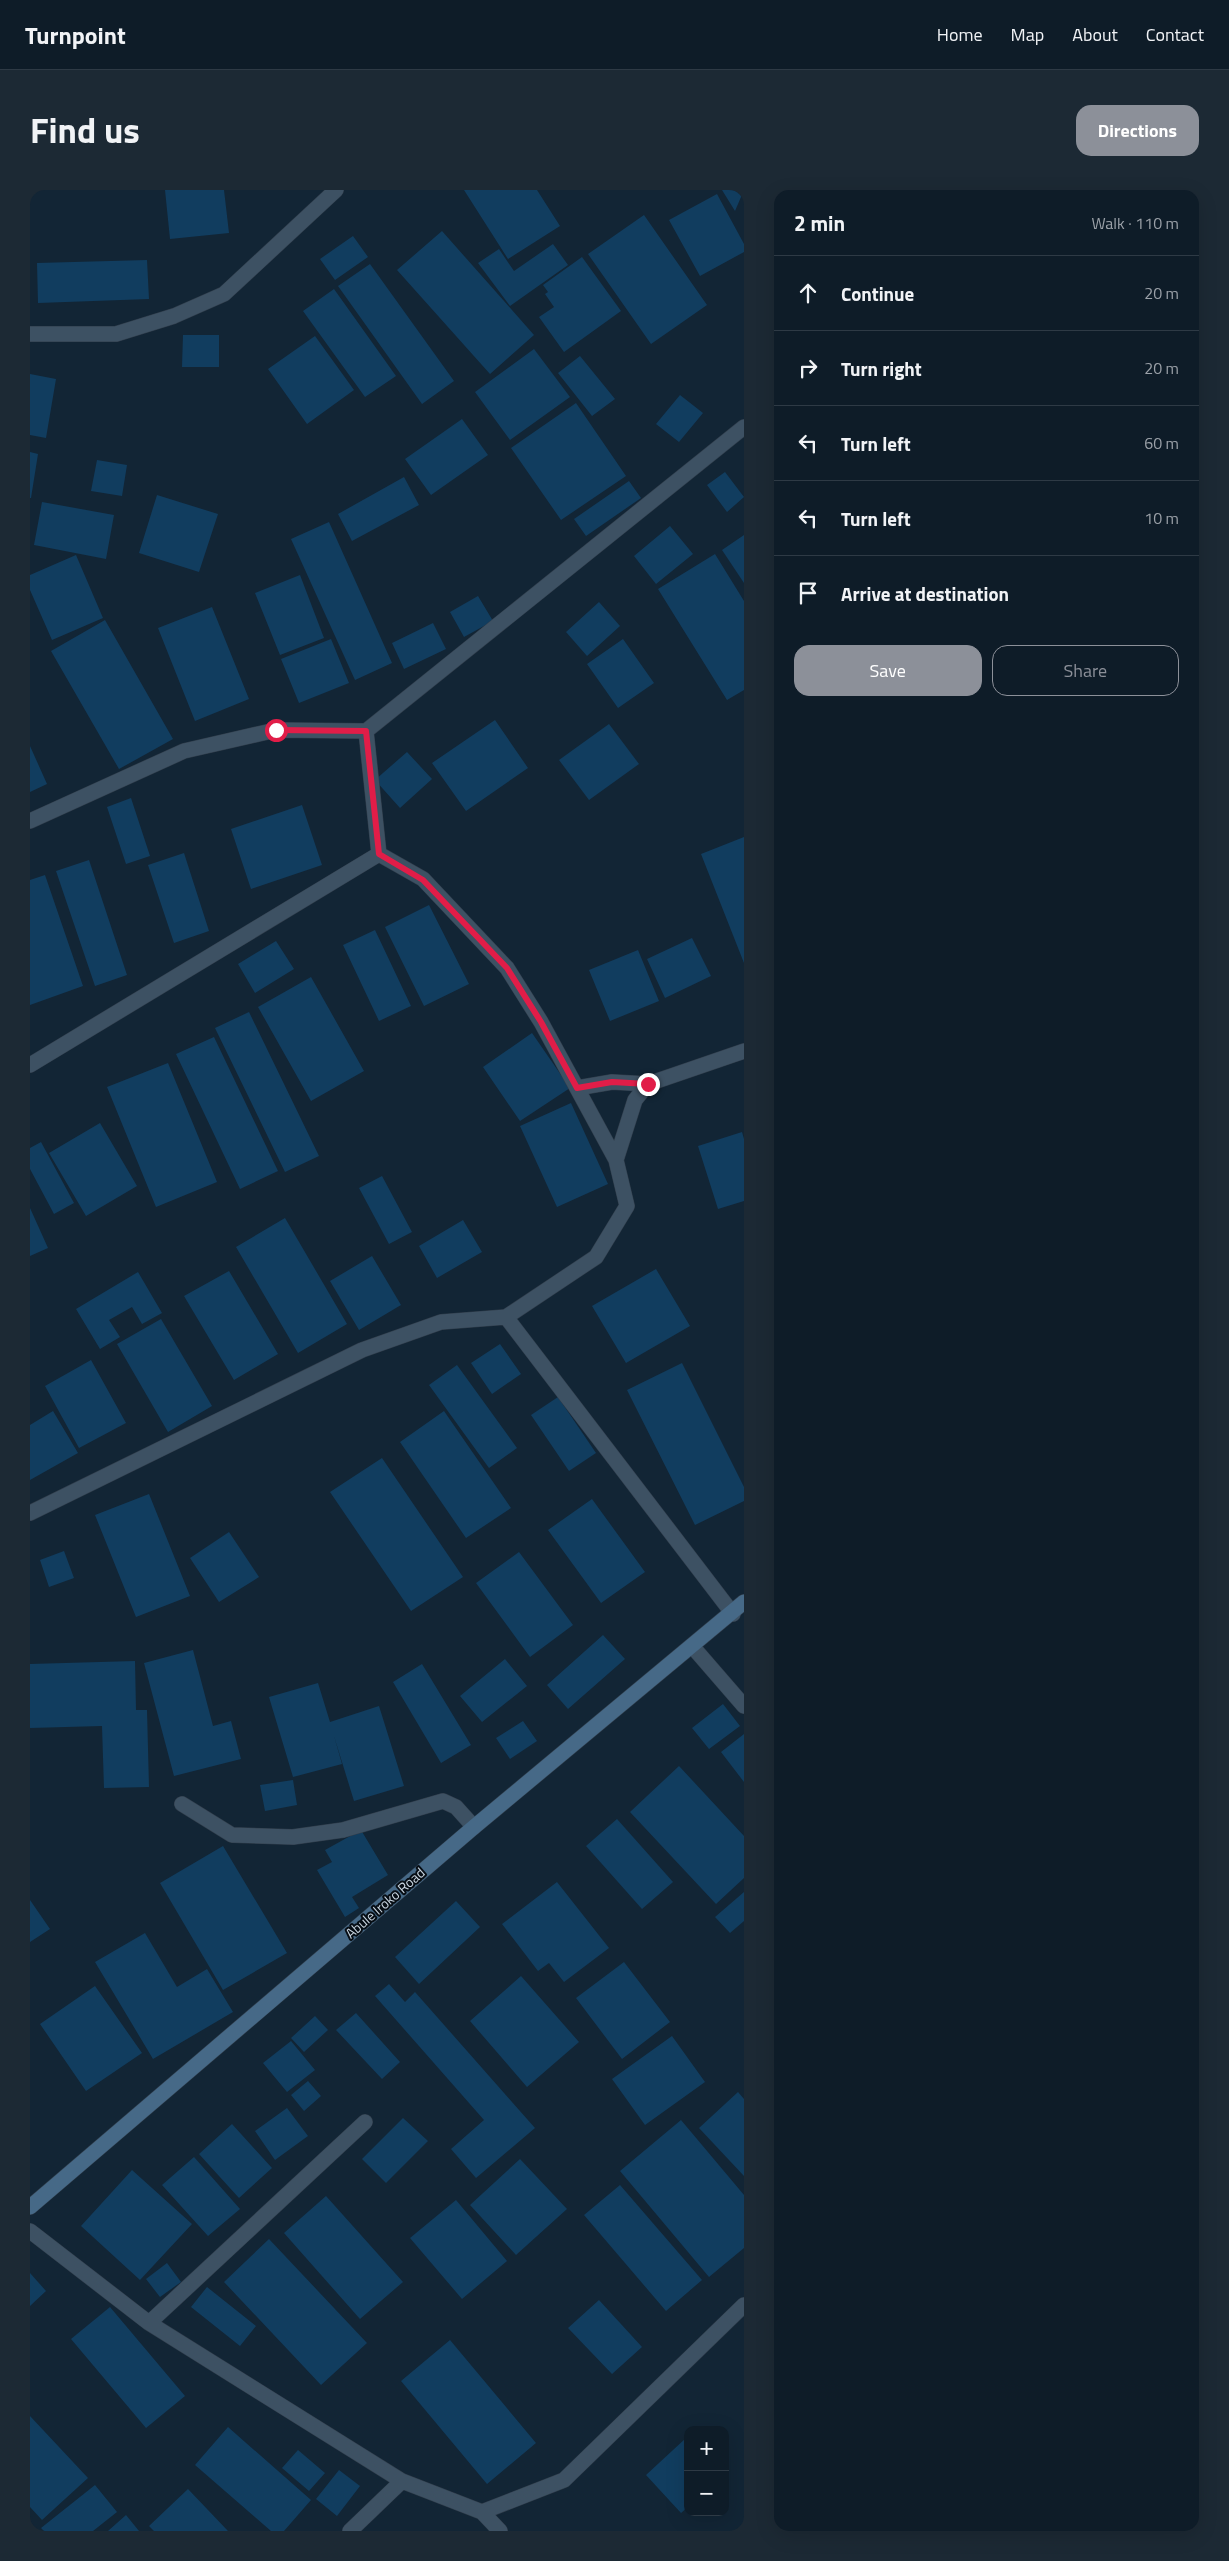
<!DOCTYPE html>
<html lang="en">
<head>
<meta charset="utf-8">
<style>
	:root { --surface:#0e1c28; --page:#1c2934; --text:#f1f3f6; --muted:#9ba1a8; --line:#2e3a45; --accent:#8c9099 }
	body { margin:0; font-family:"Titillium Web",sans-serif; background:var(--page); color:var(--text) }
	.controls { position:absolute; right:15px; bottom:15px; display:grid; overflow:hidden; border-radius:10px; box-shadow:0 5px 20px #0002 }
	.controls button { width:45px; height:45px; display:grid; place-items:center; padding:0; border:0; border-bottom:1px solid var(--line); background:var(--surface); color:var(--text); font:25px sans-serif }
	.stop { position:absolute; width:15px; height:15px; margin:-11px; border:4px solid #e11d48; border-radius:50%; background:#fff }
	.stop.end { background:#e11d48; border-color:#fff; box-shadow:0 1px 5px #0008 }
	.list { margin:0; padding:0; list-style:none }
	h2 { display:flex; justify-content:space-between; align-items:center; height:65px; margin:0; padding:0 20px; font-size:21px }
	h2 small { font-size:16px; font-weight:400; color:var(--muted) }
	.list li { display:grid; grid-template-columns:32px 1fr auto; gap:15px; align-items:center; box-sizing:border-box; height:75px; padding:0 20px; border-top:1px solid var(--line) }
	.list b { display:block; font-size:19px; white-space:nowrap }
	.list em { font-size:16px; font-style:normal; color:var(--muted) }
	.actions { display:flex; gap:10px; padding:15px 20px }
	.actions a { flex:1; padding:11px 0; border:1px solid var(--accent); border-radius:15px; text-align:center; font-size:18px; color:var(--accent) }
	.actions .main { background:var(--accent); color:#fff }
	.icon { flex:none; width:28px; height:28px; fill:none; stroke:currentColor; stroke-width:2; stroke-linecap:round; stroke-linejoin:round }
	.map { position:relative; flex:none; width:714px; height:2341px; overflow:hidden; border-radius:15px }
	header { display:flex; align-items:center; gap:30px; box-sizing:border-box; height:70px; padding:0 25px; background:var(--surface); border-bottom:1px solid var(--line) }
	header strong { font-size:24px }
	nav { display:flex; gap:28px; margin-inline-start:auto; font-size:18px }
	.intro { display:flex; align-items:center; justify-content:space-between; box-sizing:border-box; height:120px; padding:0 30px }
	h1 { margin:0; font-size:35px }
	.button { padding:12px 22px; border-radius:15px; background:var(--accent); color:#fff; font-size:18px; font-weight:700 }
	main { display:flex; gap:30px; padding:0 30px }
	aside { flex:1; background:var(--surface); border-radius:15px; box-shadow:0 5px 20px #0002 }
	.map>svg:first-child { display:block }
	.building { fill:#113d5f }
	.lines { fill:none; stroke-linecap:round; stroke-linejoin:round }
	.street-casing { stroke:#313e4c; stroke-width:16 }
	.secondary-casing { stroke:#313e4c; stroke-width:16 }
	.street { stroke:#3d5163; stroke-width:15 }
	.secondary { stroke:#466987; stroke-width:15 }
	.route { stroke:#e11d48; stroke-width:6 }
	.labels { text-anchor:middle; stroke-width:4; stroke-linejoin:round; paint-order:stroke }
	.street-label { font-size:14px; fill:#cbd7e2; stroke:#060d14 }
</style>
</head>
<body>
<header>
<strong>Turnpoint</strong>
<nav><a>Home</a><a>Map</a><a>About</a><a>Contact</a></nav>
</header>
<div class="intro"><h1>Find us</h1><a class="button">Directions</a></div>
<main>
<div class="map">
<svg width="714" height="2341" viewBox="0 0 714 2341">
	<rect width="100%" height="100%" fill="#122535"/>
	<path class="building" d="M135,0H194L199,43L140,49Z
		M434,0H507L530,36L478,69Z
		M692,0H714L705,21Z
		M687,4L714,54V62L670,86L639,30Z
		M614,25L677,115L621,154L558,64Z
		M412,41L504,145L460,184L367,80Z
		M323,46L338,67L305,90L290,69Z
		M523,54L538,75L480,116L448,73L469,59L484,81Z
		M552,67L591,121L534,162L509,127L524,117L515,104L518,102L513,95Z
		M117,70L119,109L8,113L7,73Z
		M340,74L424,191L392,214L308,96Z
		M304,99L366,186L335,207L273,121Z
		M153,145H189V177H152Z
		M285,146L324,200L277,234L238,179Z
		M504,159L540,207L480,250L445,202Z
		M550,166L585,209L562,226L528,183Z
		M0,184L26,189L16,248L0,245Z
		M650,205L673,223L649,252L626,234Z
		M546,213L596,286L531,330L481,258Z
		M432,229L458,265L401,305L375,269Z
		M0,262L8,264L1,308H0Z
		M67,270L97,275L92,306L61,301Z
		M695,282L714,307L697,322L677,295Z
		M374,287L389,315L322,351L308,324Z
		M599,291L611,308L556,346L544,329Z
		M127,305L188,324L169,382L109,363Z
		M12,312L84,325L76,369L4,355Z
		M299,332L362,473L325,490L261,349Z
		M640,336L663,364L626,394L604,366Z
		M714,345V393L692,360Z
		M685,364L714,411V500L697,510L628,399Z
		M46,365L73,428L22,450L0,400V385Z
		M270,385L294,448L250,465L225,403Z
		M448,406L463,431L434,447L420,422Z
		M569,412L590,436L557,466L536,442Z
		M182,417L219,509L165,531L128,438Z
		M75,430L143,549L89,579L21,461Z
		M403,433L416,459L374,479L362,453Z
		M301,449L319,493L269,513L251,469Z
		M593,449L624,493L588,518L557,474Z
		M465,530L498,578L436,621L402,573Z
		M579,534L609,574L559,610L529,570Z
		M0,556L17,594L0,602Z
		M377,562L402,589L370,618L345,590Z
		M101,608L120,666L96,674L77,617Z
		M272,615L292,675L221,699L201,639Z
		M714,647V773L671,664Z
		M154,663L179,741L144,753L118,675Z
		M59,670L97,785L65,796L26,681Z
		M15,685L53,796L0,815V690Z
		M399,715L439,794L394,816L355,737Z
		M345,740L381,816L349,831L313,755Z
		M662,748L681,786L635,808L617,769Z
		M246,751L264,779L225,803L208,774Z
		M608,760L629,811L580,831L559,780Z
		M281,787L334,881L281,911L228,817Z
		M219,822L289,966L255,982L185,838Z
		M502,843L540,898L490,931L453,877Z
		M184,847L248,981L210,999L146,864Z
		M138,873L187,992L126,1017L77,897Z
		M541,913L578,994L527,1017L490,936Z
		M70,933L107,996L56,1026L19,963Z
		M712,942L714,949V1011L688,1019L668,956Z
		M11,952L44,1013L24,1024L0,979V958Z
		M352,986L382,1042L359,1054L329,998Z
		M0,1018L18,1058L0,1066Z
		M255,1028L317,1134L268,1163L206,1057Z
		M433,1030L452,1062L407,1088L389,1056Z
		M342,1066L371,1115L329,1140L300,1091Z
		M626,1079L660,1136L596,1173L562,1116Z
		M199,1081L248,1164L204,1190L154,1106Z
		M108,1082L132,1123L112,1134L102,1117L79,1130L90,1147L70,1159L46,1119Z
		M131,1129L182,1216L138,1242L87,1154Z
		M470,1154L491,1184L462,1204L441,1173Z
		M61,1170L96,1233L49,1258L15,1196Z
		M652,1173L714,1297V1311L665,1335L597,1200Z
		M427,1175L487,1258L459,1278L399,1195Z
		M528,1207L566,1263L539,1281L501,1225Z
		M23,1221L48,1263L0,1290V1235Z
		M414,1221L481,1318L436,1348L370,1252Z
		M352,1268L433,1387L381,1421L300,1302Z
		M119,1304L160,1406L106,1427L65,1325Z
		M562,1309L615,1382L571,1413L518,1340Z
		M199,1342L229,1387L189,1412L160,1368Z
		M34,1361L44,1388L19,1397L10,1370Z
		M489,1362L543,1435L500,1467L446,1393Z
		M573,1445L595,1469L538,1519L517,1495Z
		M163,1460L183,1536L201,1531L211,1569L144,1586L114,1473Z
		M475,1469L497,1496L452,1532L430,1506Z
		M105,1471L106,1520H117L119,1597L74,1598L72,1536L0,1538V1474Z
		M392,1474L441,1555L411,1573L363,1492Z
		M288,1493L300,1532L349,1516L374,1596L324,1611L304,1546L312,1574L263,1587L239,1507Z
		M693,1514L710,1536L679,1559L662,1538Z
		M493,1531L507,1551L480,1569L466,1548Z
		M714,1544V1592L691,1562Z
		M649,1576L714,1646V1688L686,1714L600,1622Z
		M263,1590L267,1615L235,1621L230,1595Z
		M587,1629L643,1692L612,1719L556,1656Z
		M331,1640L358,1685L322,1707L329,1718L315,1727L287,1680L302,1672L295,1660Z
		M193,1656L257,1763L193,1800L130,1693Z
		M527,1692L579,1758L534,1792L519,1773L508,1781L472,1734Z
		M714,1702V1731L700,1743L685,1727Z
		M0,1710L20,1739L0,1752Z
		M426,1711L450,1737L389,1794L365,1767Z
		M115,1743L147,1797L177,1779L203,1822L123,1869L65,1772Z
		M594,1772L640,1832L592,1869L546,1808Z
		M491,1786L549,1852L497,1897L440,1831Z
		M359,1794L375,1812L385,1802L505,1938L446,1988L421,1959L454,1930L345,1806Z
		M65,1796L112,1863L56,1901L10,1834Z
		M326,1823L370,1872L352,1889L306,1840Z
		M285,1826L298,1840L274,1862L261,1848Z
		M642,1846L675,1892L615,1935L582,1889Z
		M261,1851L285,1880L257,1902L233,1873Z
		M278,1891L291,1906L274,1921L261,1905Z
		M708,1902L714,1909V1986L669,1938Z
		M257,1918L278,1946L245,1970L225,1941Z
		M373,1928L398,1951L356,1993L332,1969Z
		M651,1930L714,2005V2058L679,2087L590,1981Z
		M202,1934L242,1978L209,2008L169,1964Z
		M164,1967L210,2019L178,2046L132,1995Z
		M490,1969L537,2019L486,2065L440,2015Z
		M102,1980L162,2034L110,2090L51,2036Z
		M590,1995L672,2090L636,2121L554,2025Z
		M296,2006L373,2092L330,2129L254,2043Z
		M426,2010L477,2071L432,2109L380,2048Z
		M239,2049L337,2153L291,2195L194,2092Z
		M137,2073L151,2092L130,2107L116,2089Z
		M0,2083L16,2101L0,2116Z
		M177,2097L226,2136L210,2156L161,2117Z
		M569,2110L612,2157L582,2184L538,2138Z
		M80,2117L155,2206L116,2238L41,2149Z
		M420,2150L506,2253L457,2294L371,2191Z
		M0,2226L58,2288L12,2330L0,2317Z
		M198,2237L281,2310L254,2341H241L165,2275Z
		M656,2248L658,2317L651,2323L616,2285Z
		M268,2260L295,2283L279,2301L252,2278Z
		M309,2280L330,2296L307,2326L286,2309Z
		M65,2295L87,2322L63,2341H14L11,2338Z
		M158,2299L198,2341H124L119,2336Z
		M96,2325L109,2341H78Z"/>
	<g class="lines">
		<defs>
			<path id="street" d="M0,144H86L144,126L194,104L306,0
				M0,631L154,561L246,540L336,541L714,237
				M0,875L349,664
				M547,898L582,892L618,894L714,861
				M586,970L605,910L618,894
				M476,1127L703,1424
				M0,1323L332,1160L411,1132L476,1127L566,1067L597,1016L586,970L511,832L477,778L393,689L349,664L336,541
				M662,1456L714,1516
				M152,1614L202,1645L263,1647L313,1640L413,1611L426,1617L444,1637
				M0,2041L119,2133L372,2291L452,2322L470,2341
				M119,2133L335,1932
				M452,2322L534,2290L714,2115
				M320,2341L372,2291"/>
			<path id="secondary" d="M0,2017L444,1637L714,1412"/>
		</defs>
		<use href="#street" class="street-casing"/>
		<use href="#secondary" class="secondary-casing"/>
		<use href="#street" class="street"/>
		<use href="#secondary" class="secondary"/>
	</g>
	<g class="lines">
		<path class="route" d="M246,540L336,541L349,664L393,690L477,778L511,832L547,898L582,892L618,894"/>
	</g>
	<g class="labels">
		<g class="street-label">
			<text transform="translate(355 1713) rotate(-41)" y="5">Abule Iroko Road</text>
		</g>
	</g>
</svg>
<div class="controls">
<button>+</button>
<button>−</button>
</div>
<div class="stop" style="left:246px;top:540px"></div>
<div class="stop end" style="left:618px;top:894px"></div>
</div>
<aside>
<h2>2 min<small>Walk · 110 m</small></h2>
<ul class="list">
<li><svg class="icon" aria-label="ahead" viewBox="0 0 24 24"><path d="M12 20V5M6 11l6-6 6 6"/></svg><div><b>Continue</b></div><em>20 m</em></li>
<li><svg class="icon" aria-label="right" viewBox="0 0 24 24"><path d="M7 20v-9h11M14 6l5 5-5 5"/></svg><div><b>Turn right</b></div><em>20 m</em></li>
<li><svg class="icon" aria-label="left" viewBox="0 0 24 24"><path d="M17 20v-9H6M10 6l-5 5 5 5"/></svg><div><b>Turn left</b></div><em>60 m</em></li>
<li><svg class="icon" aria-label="left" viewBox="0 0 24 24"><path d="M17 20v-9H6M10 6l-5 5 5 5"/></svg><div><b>Turn left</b></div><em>10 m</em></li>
<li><svg class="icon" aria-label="arrive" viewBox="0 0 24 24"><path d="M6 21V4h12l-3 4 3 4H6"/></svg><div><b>Arrive at destination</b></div></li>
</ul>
<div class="actions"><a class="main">Save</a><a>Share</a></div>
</aside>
</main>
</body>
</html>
